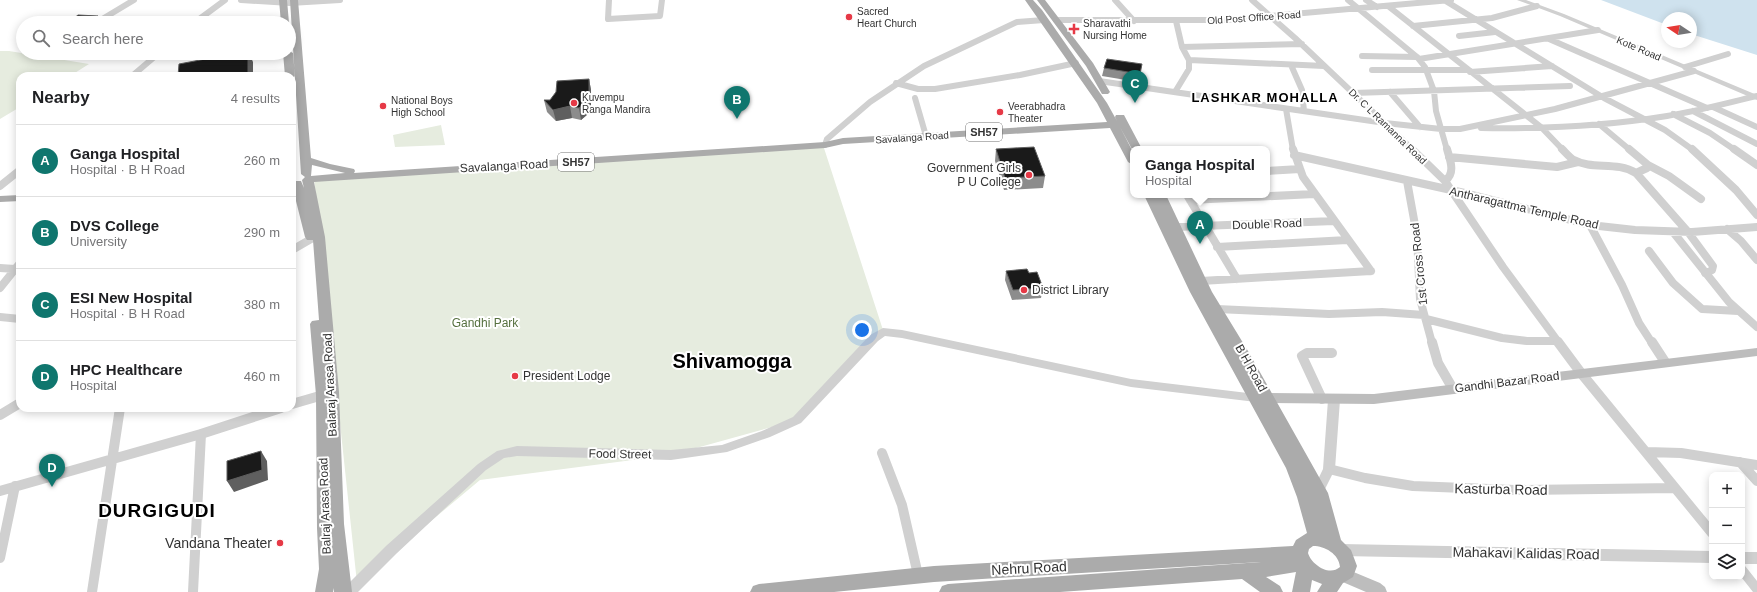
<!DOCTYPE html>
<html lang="en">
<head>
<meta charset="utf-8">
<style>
	:root { --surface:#fff; --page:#f2f2f2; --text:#202124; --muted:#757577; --line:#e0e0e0; --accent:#0f766e }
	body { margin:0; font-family:Arial,sans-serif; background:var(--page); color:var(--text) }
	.controls { position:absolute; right:12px; bottom:12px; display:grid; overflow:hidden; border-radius:8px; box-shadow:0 2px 10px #0003 }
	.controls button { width:36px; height:36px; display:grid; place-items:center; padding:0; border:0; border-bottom:1px solid var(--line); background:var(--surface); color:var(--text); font:20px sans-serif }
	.compass { position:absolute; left:1661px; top:12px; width:36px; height:36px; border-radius:50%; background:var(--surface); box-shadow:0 2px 10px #0003; rotate:282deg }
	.you { position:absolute; left:862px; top:330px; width:14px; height:14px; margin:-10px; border:3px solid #fff; border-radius:50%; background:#1a73e8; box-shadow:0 0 0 6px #1a73e833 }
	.badge { display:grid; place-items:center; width:26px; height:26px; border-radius:50%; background:var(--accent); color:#fff; font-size:13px; font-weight:700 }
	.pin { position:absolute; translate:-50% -33px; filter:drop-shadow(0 1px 2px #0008) }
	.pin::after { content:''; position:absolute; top:21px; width:14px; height:12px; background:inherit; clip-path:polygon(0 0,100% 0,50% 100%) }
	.popup { position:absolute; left:1130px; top:146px; width:140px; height:52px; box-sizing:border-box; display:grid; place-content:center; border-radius:8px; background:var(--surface); filter:drop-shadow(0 1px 3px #0005); font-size:13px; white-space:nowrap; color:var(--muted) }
	.popup b { font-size:15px; color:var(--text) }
	.popup::after { content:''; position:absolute; left:50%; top:100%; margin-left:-8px; border:8px solid transparent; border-top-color:var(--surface) }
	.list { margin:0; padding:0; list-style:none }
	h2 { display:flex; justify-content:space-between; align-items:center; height:52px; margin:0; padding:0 16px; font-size:17px }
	h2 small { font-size:13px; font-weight:400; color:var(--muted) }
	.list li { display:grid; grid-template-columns:26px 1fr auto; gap:12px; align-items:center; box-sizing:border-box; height:72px; padding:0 16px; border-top:1px solid var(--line) }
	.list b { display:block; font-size:15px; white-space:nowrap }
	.list p { margin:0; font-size:13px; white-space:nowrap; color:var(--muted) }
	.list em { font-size:13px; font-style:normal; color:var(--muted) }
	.icon { flex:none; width:22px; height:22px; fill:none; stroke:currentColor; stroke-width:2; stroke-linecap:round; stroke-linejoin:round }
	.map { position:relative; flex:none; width:1757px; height:592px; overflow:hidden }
	.search { position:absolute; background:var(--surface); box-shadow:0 2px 10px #0003; left:16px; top:16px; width:280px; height:44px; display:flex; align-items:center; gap:10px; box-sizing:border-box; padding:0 14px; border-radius:22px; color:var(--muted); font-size:15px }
	.panel { position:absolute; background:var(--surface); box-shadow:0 2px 10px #0003; left:16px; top:72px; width:280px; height:340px; border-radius:12px }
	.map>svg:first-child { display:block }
	.green { fill:#e6ecdf }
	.water { fill:#cfe2ee }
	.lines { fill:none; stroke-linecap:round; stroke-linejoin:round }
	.minor-far2 { stroke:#d0d0d0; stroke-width:6 }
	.minor-far1 { stroke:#d0d0d0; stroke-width:8 }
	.minor { stroke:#d0d0d0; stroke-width:10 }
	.tertiary { fill:#d0d0d0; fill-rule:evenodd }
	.secondary { fill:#bdbdbd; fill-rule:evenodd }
	.primary { fill:#ababab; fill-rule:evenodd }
	.wall { fill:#8c8c8c }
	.shaded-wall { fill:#5f5f5f }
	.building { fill:#1a1a1a; stroke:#5f5f5f }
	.poi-dot { fill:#e63946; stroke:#fff; stroke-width:1.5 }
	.labels { text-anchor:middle; stroke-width:4; stroke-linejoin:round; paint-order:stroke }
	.far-poi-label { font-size:10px; fill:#333; stroke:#fff; text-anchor:start }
	.far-street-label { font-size:10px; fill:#333; stroke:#fff }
	.shield { fill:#fff; stroke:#707070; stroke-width:1 }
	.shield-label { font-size:11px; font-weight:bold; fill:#333 }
	.street-label { font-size:12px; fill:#333; stroke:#fff }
	.poi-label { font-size:12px; fill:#333; stroke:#fff; text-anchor:start }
	.park-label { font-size:12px; fill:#56703f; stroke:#fff }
	.far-district-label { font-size:13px; font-weight:bold; letter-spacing:1px; fill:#000; stroke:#fff }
	.near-street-label { font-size:14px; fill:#333; stroke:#fff }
	.near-poi-label { font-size:14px; fill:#333; stroke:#fff; text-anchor:end }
	.near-district-label { font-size:19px; font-weight:bold; letter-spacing:1px; fill:#000; stroke:#fff }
	.town-label { font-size:20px; font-weight:bold; fill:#000; stroke:#fff }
</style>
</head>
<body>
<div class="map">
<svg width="1757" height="592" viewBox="0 0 1757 592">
	<rect width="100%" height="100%" fill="#fff"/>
	<path class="green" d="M0,51H9L89,64L70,76H20V107L0,119Z
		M441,125L445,145L395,147L393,135Z
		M823,145L883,330L797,420L671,455L480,480L357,583L314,178Z"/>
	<path class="water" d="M1601,0H1757V55L1691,34V18H1667V25Z"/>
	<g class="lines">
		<path class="minor-far2" d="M134,0L99,21L143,23
			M241,0L290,3L340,0
			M609,0L608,19L660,16L662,0
			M1115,0L1134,21
			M1252,0L1295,38L1413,150
			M1348,0L1417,57L1425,67L1434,91L1436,111L1447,150
			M1366,0L1377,7
			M1444,0L1604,98L1665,130L1693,150
			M1388,6L1541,127L1563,150
			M1056,20H1226L1451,0
			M194,23L225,0
			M1413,26L1492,18L1537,6
			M1459,36L1495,32
			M1549,39L1707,108
			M1182,47L1302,44
			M1362,56L1417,57
			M1419,59L1598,30
			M1189,60L1324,66
			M1291,65L1302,90L1304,111
			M1685,67L1728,54
			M1372,70H1468
			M1470,72L1552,66
			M132,76L159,53
			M1099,81L1385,123L1441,129H1460L1555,109L1694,71
			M896,83L918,89H935L1020,75L1076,63
			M1175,92L1189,69V60L1182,47L1176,21
			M1390,92L1420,127
			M1353,93L1570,86
			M915,98L926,136
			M1713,107L1757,127
			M1286,109L1293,150
			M1693,111L1757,144
			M1673,114L1710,133L1735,150
			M1599,124L1630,150
			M1481,128C1543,129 1606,126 1667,116C1698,111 1727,103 1757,96
			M825,145L827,139L870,102L924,66L1017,22L1044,20"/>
		<path class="minor-far1" d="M1293,149L1303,177L1371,271
			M1412,149L1445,181L1503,267L1559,343
			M1562,149C1566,153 1570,158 1574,160C1592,170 1617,161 1636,173L1688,232L1713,266L1712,270L1705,273
			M1629,149L1648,165L1647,168L1636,173
			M1692,149L1736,190L1757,215
			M1734,149L1757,165
			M1294,155L1469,194L1590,225L1635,230L1692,232L1757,227
			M1449,157L1557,167L1578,162
			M1648,165L1669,176L1701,199
			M1267,171L1300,169
			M1407,181L1417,236L1420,299L1432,343
			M1445,181C1456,173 1450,160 1447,149
			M0,186L20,170
			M1187,195L1237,279
			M1190,200L1314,194
			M1590,225L1622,285L1639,323L1652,343
			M1176,227L1334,221
			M1727,229L1741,241L1757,260
			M1673,232L1729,302L1757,327
			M1217,247L1347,240
			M292,250L311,239L318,237
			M1649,251L1673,283L1702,309L1738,311
			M0,268L15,269
			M1201,281L1371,271
			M0,288L20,263
			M1217,309L1329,314L1382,312L1424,315
			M0,317L20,319
			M1426,319L1502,338L1527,341H1558"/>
		<path class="minor" d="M1432,342L1438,363L1453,389
			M1558,342L1581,373L1712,533
			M1652,342L1665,362
			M1322,399L1302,356L1307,353H1332
			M292,404L323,395
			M0,415L20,403
			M1647,452L1681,453L1757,465
			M882,453L902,505L918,575
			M1740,462L1757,481
			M1329,469L1365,478L1413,486L1515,490L1675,488
			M0,491L201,434L281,408
			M0,558L15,486
			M1742,570L1757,589
			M92,592L120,408
			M193,592L201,434"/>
		<path class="tertiary" d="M1517,0H1526L1564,14L1757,95V100L1560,16Z
			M883,328L902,330L1131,379L1256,394L1260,395L1262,398L1260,401L1256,402L1131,387L902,338L885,336L878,341L801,423L770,437L727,452L671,460L517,456L504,458L486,470L396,554L358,592H342L344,588L386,546L478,464L497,451L517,446L671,450L722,445L762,431L793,417L870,335Z
			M1334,396L1338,397L1340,400L1335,469L1323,493L1319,495L1315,493L1313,490L1323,469L1328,400L1330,397Z
			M1341,544L1712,551V563L1341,556L1336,554L1334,550L1336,546Z
			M1742,552H1757V564H1742Z"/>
		<path class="secondary" d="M1757,348V356L1374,404L1260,403L1255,401L1253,398L1255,395L1260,393L1374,394Z
			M1344,568L1380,583L1385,587L1387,592H1366L1338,580L1336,575L1338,570Z"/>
		<path class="primary" d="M279,0H287L289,23H281Z
			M290,0H298L311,158L330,164L354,169L355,171L354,173L825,142L843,138L1107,122L1097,103L1025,0H1033L1042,10L1107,103L1117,121L1115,117L1116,115H1124L1142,149H1133V151L1120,127L1133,152V165L1128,162L1110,128L843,144L825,148L314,182L325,237L339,392L344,524L352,592H334V588L333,592H315L319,569L317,528L316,395L310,324L312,321L319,320L313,240H307L305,237L292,185L293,181H301L304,188L302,180L305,177L301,174ZM312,165L345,173L311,176Z
			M1037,0H1045L1093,63L1110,92L1108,94H1102L1086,66Z
			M289,51L293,53L295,76L292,78V76H285L283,53H289Z
			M20,195V201L0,202V196Z
			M1144,195H1166L1212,292L1248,351L1328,493L1341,540L1351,550L1357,566L1353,577L1343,583L1337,592H1317L1322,584L1312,580L1310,592H1292L1296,572L1266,577L1280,586L1283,592H1260L1242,579L1060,592H939L942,586L948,584L1261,562L934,582L834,592H750L753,586L759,584L934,566L1293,546L1296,540L1307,533L1297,497L1286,468L1190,292ZM1313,546C1325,546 1339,554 1340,567C1329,577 1311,564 1308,553L1309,549Z"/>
	</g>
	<path class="wall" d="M23,36V50L17,40Z
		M1142,64L1138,82L1102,76L1104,68Z
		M589,79L591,90V114H588L581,120L572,118L556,121L547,112L544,100H550Z
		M996,149L1045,176L1043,188L1004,190L995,161Z
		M1006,271L1029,273L1043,288L1041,298L1012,300L1005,280Z"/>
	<path class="shaded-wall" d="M98,16L102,23L93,19Z
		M111,20L113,23H106Z
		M248,53H249L253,62V76H248Z
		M589,79L591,90V114H588L581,120L579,108Z
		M570,106L572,118L556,121L553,110Z
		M261,451L267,461L268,480L234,492L227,481Z"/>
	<path class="building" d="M78,15L98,16L93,19L111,20L106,23H45L54,18L73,19Z
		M23,36V40H17Z
		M237,53H248V76H178L179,64Z
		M1107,59L1142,64L1140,74L1104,68Z
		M589,79V102L586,103L579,108L570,106L553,110L544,100H550L556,92L557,81Z
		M1034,147L1045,176L1005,178L996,149Z
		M1027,269L1029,273L1037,272L1043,288L1013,290L1006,271Z
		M261,451L262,470L227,481V461Z"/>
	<g class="poi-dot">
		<circle cx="849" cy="17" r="4"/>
		<path d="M1072 23h4v4h4v4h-4v4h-4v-4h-4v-4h4z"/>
		<circle cx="574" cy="103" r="4"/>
		<circle cx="383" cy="106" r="4"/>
		<circle cx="1000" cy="112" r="4"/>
		<circle cx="1029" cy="175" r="4"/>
		<circle cx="1024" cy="290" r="4"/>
		<circle cx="515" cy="376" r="4"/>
		<circle cx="280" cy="543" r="4"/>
	</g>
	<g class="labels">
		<g class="far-poi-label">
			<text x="857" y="15">Sacred<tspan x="857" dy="12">Heart Church</tspan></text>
			<text x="1083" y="27">Sharavathi<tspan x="1083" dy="12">Nursing Home</tspan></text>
			<text x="582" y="101">Kuvempu<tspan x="582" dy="12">Ranga Mandira</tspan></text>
			<text x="391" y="104">National Boys<tspan x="391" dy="12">High School</tspan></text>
			<text x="1008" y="110">Veerabhadra<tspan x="1008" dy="12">Theater</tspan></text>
		</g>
		<g class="far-street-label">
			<text transform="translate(1254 17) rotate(-4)" y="4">Old Post Office Road</text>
			<text transform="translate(1639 48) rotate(23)" y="4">Kote Road</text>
			<text transform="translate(1388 126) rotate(44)" y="4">Dr. C L Ramanna Road</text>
			<text transform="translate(912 137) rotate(-4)" y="4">Savalanga Road</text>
		</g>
		<g class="shield">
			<rect x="966" y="123" width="36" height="18" rx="3"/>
			<rect x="558" y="153" width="36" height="18" rx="3"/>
		</g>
		<g class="shield-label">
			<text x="984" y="136">SH57</text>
			<text x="576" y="166">SH57</text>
		</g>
		<g class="street-label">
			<text transform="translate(504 166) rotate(-3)" y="4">Savalanga Road</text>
			<text transform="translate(1524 208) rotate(13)" y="4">Antharagattma Temple Road</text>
			<text transform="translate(1267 224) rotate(-2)" y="4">Double Road</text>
			<text transform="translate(1419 264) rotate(-96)" y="4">1st Cross Road</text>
			<text transform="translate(1251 368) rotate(61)" y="4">B H Road</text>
			<text transform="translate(1507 382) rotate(-7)" y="4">Gandhi Bazar Road</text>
			<text transform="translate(330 385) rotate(-93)" y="4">Balaraj Arasa Road</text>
			<text transform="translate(620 454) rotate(1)" y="4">Food Street</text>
			<text transform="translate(325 506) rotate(-92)" y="4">Balraj Arasa Road</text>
		</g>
		<g class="poi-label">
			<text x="1021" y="172" text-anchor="end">Government Girls<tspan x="1021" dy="14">P U College</tspan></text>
			<text x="1032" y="294">District Library</text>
			<text x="523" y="380">President Lodge</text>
		</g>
		<g class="park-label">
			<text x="485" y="327">Gandhi Park</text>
		</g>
		<g class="far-district-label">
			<text x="1265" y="102">LASHKAR MOHALLA</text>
		</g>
		<g class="near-street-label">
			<text transform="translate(1501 489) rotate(1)" y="5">Kasturba Road</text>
			<text transform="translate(1526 553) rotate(1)" y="5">Mahakavi Kalidas Road</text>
			<text transform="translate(1029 568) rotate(-3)" y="5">Nehru Road</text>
		</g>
		<g class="near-poi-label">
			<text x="272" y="548">Vandana Theater</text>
		</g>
		<g class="near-district-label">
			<text x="157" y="517">DURGIGUDI</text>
		</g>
		<g class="town-label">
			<text x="732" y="368">Shivamogga</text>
		</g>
	</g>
</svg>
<div class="controls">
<button>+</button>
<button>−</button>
<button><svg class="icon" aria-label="layers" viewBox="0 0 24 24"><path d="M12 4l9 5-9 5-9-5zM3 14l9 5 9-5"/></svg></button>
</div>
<svg class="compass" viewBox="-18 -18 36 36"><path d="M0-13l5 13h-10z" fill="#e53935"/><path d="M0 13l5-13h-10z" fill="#757577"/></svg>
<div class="you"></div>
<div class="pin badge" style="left:1200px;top:244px">A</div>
<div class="popup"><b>Ganga Hospital</b>Hospital</div>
<div class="pin badge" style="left:737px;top:119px">B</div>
<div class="pin badge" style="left:1135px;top:103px">C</div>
<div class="pin badge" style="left:52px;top:487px">D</div>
<div class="search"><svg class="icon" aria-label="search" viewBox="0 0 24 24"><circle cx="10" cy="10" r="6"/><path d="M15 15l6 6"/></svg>Search here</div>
<section class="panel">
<h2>Nearby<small>4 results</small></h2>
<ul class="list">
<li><span class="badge">A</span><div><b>Ganga Hospital</b><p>Hospital · B H Road</p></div><em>260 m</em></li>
<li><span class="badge">B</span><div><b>DVS College</b><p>University</p></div><em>290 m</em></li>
<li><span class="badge">C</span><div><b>ESI New Hospital</b><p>Hospital · B H Road</p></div><em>380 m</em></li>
<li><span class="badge">D</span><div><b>HPC Healthcare</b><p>Hospital</p></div><em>460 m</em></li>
</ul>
</section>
</div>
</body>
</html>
